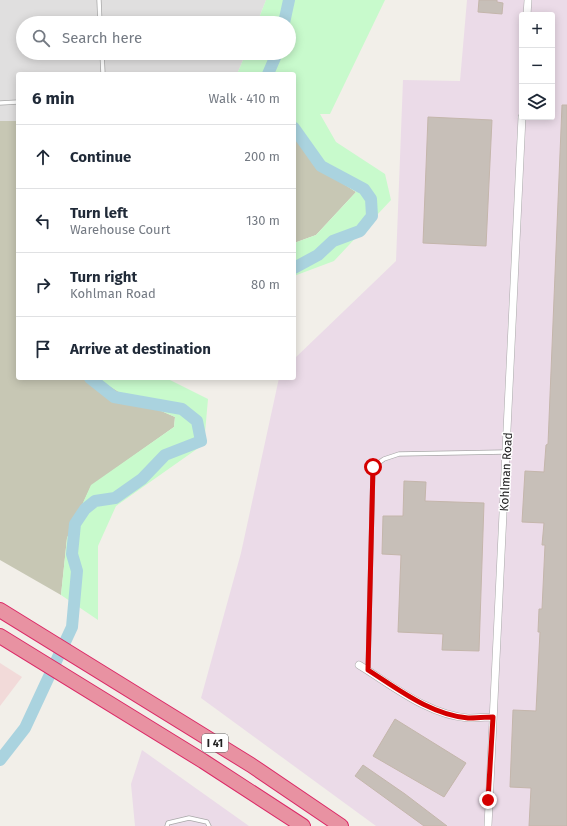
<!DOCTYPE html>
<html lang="en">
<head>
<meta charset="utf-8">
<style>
	:root { --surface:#fff; --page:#f6f6f7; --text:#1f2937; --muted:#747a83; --line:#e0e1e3 }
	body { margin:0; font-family:"Fira Sans",sans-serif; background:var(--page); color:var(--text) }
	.controls { position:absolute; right:12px; top:12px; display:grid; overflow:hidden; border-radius:4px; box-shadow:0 2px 10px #0003 }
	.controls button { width:36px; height:36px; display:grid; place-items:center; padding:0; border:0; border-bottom:1px solid var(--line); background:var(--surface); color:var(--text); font:20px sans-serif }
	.stop { position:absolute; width:12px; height:12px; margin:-9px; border:3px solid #d40000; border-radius:50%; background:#fff }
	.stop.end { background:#d40000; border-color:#fff; box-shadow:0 1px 4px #0008 }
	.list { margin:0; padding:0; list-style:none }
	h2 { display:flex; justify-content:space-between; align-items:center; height:52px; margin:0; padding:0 16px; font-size:17px }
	h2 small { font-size:13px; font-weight:400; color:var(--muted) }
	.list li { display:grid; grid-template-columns:26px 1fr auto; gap:12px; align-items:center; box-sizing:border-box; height:64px; padding:0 16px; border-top:1px solid var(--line) }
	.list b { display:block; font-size:15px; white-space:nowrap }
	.list p { margin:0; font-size:13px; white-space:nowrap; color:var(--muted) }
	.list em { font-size:13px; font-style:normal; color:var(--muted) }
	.icon { flex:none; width:22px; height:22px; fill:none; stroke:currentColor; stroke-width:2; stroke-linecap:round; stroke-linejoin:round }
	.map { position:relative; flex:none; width:567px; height:826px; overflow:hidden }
	.search { position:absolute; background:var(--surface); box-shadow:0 2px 10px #0003; left:16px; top:16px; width:280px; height:44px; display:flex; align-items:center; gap:10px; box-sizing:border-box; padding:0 14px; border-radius:22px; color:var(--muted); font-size:15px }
	.panel { position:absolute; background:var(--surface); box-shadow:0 2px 10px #0003; left:16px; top:72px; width:280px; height:308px; border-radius:4px }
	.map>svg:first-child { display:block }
	.residential { fill:#e0dfdf }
	.commercial { fill:#f2dad9 }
	.industrial { fill:#ebdbe8; fill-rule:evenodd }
	.construction { fill:#c7c7b4 }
	.park { fill:#c8facc }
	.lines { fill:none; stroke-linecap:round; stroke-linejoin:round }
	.river { stroke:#aad3df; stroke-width:12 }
	.building { fill:#c7bfb8; stroke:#c4b6ab }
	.service-casing { stroke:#a9a9a9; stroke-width:5 }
	.minor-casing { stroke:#a9a9a9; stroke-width:8 }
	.motorway-casing { stroke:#dc2a67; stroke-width:16 }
	.service { stroke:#fff; stroke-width:3.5 }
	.minor { stroke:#fff; stroke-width:7 }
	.motorway { stroke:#e892a2; stroke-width:14 }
	.route { stroke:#d40000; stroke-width:5 }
	.labels { text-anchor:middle; stroke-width:3; stroke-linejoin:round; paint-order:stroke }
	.shield { fill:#fff; stroke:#646464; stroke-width:1 }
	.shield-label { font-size:11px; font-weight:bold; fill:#222 }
	.street-label { font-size:12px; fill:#222; stroke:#fff }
</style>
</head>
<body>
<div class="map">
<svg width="567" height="826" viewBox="0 0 567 826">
	<rect width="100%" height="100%" fill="#f2efe9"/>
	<path class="residential" d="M0,0H266L257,23H23V53H246L237,74H18V121H0Z"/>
	<path class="commercial" d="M0,663L22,677L0,706Z"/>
	<path class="industrial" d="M467,0H567V826H376L201,698L241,553L279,378H294V359L396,261L403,80L460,81ZM522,15H552V117H522Z
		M142,750L249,826H135L131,784Z"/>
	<path class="construction" d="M0,121H18V378H96L123,394L175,417L174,427L91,486L67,538L61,595L0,560Z
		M294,132L313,164L356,192L316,235L294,243Z"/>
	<path class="park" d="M266,0H385L330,114H320L336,142L385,174L391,200L334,261L294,276V243L316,235L356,192L313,164L294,132V74H237L246,53H289V23H257Z
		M96,378H166L208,399L204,444L116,506L98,546V620L61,595L67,538L91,485L174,427L175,417L122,394Z"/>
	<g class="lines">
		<path class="river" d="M284,23L289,0
			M268,74L277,53
			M294,128L321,166L364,189L371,199L372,216L360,231L333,241L318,255L294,268
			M0,760L25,728L72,627L77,571L72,554L75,524L85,509L95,501L115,498L142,479L165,455L201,441L197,421L182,409L114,397L90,378"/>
	</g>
	<path class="building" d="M479,0H497V2L503,3L502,14L478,12Z
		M562,105H567V826H529L531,788L510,787L513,710L536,711L540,632H538L539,609H542L545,545H542L544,523L522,522L525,471L544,472L546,445L548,444Z
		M428,117L492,120L486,246L423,243Z
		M404,481L426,482L425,501L484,503L479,651L442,650L443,634L398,632L401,555L382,554L383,516H403Z
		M395,719L466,763L444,797L373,756Z
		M363,765L405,794L447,826H424L355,776Z"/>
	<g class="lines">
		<defs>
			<path id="service" d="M99,0L100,23
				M102,53L103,74
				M0,103L18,102
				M368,670L373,467L384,459L399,454L505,452
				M167,826L168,823L189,818L207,822L209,826"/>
			<path id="minor" d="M527,15L528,0
				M359,665C392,685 428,715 468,718C476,718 485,717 493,717
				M488,826L522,117"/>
			<path id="motorway" d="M0,610L251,765L341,826
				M0,636L203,761L303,826"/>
		</defs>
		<use href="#service" class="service-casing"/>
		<use href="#minor" class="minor-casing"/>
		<use href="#motorway" class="motorway-casing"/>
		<use href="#service" class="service"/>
		<use href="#minor" class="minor"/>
		<use href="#motorway" class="motorway"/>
	</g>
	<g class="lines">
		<path class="route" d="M373,467L368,670C398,689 431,715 468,718C476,718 485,717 493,717L488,800"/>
	</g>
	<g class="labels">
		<rect class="shield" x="202" y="734" width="26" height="18" rx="3"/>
		<g class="shield-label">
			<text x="215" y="747">I 41</text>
		</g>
		<g class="street-label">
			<text transform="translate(506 472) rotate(-87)" y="4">Kohlman Road</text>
		</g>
	</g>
</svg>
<div class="controls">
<button>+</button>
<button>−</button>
<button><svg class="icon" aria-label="layers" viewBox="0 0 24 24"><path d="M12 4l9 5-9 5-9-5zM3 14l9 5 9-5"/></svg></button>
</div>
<div class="stop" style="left:373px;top:467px"></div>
<div class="stop end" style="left:488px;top:800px"></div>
<div class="search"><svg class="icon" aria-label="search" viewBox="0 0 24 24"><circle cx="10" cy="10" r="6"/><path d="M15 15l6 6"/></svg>Search here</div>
<section class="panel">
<h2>6 min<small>Walk · 410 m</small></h2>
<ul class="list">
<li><svg class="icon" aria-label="ahead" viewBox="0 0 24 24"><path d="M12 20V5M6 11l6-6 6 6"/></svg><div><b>Continue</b></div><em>200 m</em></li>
<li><svg class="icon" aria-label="left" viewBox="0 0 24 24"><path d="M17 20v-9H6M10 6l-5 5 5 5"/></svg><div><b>Turn left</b><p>Warehouse Court</p></div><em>130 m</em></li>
<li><svg class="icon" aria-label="right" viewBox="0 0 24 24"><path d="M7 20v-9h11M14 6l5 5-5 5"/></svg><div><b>Turn right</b><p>Kohlman Road</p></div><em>80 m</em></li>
<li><svg class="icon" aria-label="arrive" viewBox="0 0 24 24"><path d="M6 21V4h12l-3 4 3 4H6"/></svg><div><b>Arrive at destination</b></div></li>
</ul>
</section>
</div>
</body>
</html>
